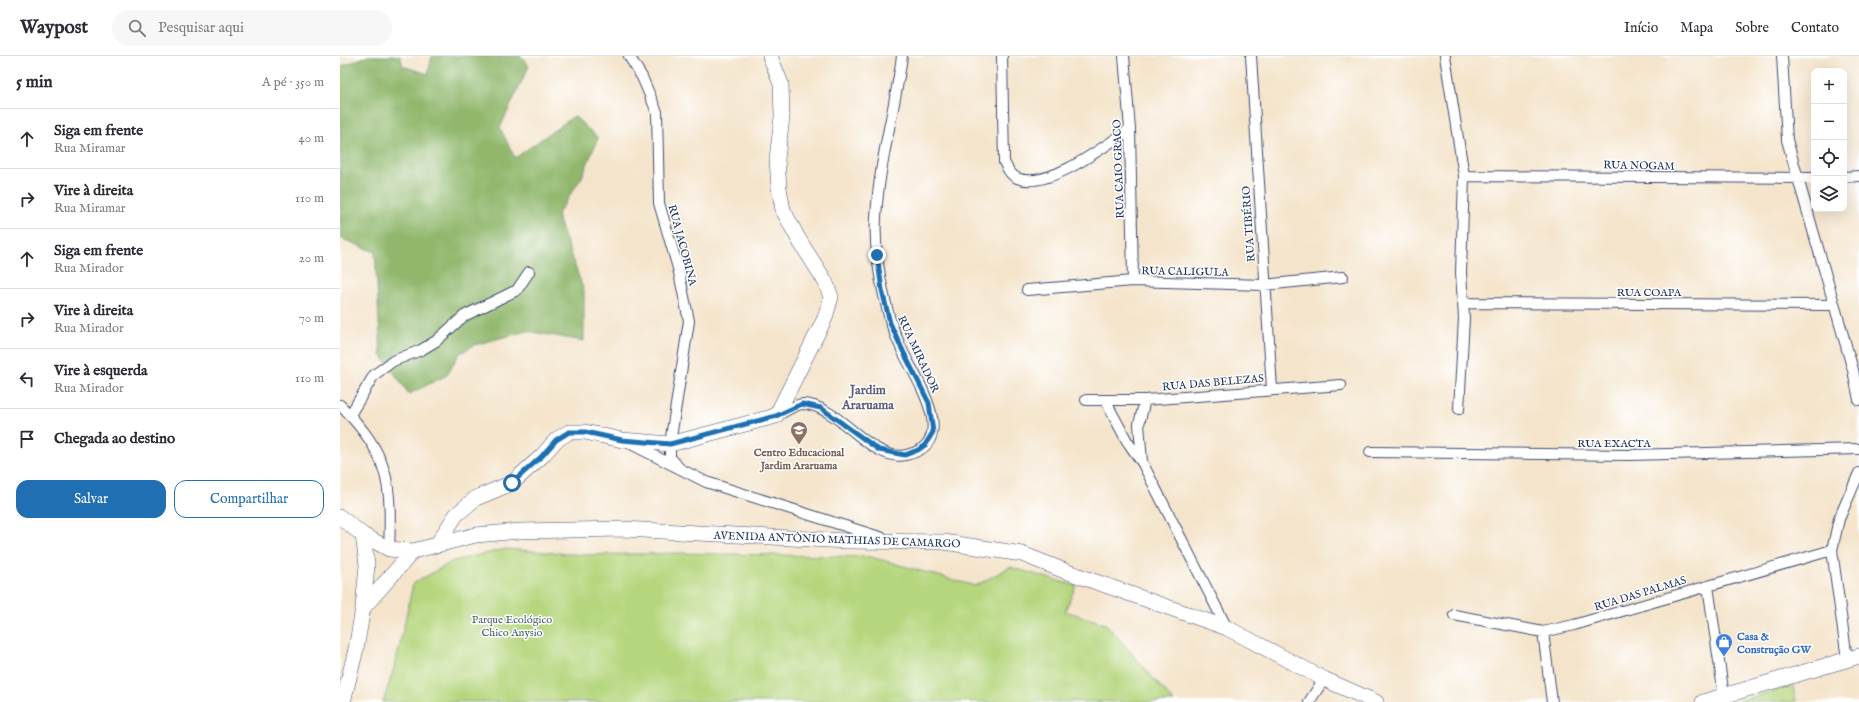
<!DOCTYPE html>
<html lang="pt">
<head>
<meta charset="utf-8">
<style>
	:root { --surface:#fff; --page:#f7f7f7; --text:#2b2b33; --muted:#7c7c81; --line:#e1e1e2; --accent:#1f6fb2 }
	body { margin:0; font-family:"IM FELL English",serif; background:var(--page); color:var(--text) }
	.controls { position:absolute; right:12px; top:12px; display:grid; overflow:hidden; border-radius:8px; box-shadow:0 4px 16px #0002 }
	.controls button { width:36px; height:36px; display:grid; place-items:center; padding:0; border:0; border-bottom:1px solid var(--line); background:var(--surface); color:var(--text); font:20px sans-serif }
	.stop { position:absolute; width:12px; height:12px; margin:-9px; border:3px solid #1f6fb2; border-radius:50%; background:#fff }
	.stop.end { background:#1f6fb2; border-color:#fff; box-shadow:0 1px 4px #0008 }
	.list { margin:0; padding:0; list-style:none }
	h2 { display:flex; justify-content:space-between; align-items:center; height:52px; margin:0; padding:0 16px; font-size:17px }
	h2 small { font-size:13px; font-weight:400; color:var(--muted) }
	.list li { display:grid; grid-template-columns:26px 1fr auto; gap:12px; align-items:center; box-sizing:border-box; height:60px; padding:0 16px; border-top:1px solid var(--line) }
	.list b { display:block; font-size:15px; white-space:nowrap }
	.list p { margin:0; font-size:13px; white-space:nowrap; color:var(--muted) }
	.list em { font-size:13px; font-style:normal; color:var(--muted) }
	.actions { display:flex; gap:8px; padding:12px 16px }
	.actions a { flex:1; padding:9px 0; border:1px solid var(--accent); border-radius:12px; text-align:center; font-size:14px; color:var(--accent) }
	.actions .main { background:var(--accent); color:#fff }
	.icon { flex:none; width:22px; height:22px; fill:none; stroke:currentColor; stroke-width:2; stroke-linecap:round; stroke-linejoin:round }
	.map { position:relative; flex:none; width:1519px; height:646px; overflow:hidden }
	header { display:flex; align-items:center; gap:24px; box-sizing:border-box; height:56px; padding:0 20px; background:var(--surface); border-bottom:1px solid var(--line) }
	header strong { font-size:19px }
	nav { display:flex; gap:22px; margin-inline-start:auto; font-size:14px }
	.search { width:280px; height:36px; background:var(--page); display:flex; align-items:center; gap:10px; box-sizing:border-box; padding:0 14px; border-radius:22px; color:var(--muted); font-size:15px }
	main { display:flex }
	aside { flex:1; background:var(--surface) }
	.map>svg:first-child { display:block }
	.green { fill:#b5d67d; stroke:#68826e }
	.forest { fill:#90b76c; stroke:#567365 }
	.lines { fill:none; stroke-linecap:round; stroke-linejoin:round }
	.street-casing { stroke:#3c4a6e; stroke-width:12 }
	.secondary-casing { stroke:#3c4a6e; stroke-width:16 }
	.street { stroke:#fff; stroke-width:10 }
	.secondary { stroke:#fff; stroke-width:15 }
	.route { stroke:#1f6fb2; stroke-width:5 }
	.labels { text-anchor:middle; stroke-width:3; stroke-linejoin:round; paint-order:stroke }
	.street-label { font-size:11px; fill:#1b2f5e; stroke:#fff }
	.education-label { font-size:11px; font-weight:bold; fill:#785e54; stroke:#fff }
	.park-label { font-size:11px; fill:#496167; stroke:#fff }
	.shop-label { font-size:11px; font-weight:bold; fill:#366cbe; stroke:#fff; text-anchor:start }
	.quarter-label { font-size:13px; font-weight:bold; fill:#615f75; stroke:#fff }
</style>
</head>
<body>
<header>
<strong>Waypost</strong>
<div class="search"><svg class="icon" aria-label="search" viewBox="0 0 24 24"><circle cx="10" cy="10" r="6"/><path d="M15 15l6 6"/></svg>Pesquisar aqui</div>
<nav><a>Início</a><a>Mapa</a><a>Sobre</a><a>Contato</a></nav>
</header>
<main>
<aside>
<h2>5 min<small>A pé · 350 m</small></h2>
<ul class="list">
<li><svg class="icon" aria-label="ahead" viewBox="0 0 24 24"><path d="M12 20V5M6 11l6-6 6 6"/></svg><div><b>Siga em frente</b><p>Rua Miramar</p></div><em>40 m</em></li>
<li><svg class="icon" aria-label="right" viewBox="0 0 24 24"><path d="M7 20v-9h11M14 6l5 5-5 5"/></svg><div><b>Vire à direita</b><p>Rua Miramar</p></div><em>110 m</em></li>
<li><svg class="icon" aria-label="ahead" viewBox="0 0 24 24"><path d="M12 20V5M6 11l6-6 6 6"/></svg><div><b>Siga em frente</b><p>Rua Mirador</p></div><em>20 m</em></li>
<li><svg class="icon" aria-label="right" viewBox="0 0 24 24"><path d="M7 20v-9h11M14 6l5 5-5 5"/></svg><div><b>Vire à direita</b><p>Rua Mirador</p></div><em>70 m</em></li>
<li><svg class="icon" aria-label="left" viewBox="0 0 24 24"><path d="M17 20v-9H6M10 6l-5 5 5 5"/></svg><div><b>Vire à esquerda</b><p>Rua Mirador</p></div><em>110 m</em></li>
<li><svg class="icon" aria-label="arrive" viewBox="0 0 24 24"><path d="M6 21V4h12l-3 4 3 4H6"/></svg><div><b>Chegada ao destino</b></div></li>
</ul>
<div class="actions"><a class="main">Salvar</a><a>Compartilhar</a></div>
</aside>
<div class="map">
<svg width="1519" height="646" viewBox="0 0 1519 646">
	<rect width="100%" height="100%" fill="#fff"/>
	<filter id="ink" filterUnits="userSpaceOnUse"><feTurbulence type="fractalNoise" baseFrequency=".025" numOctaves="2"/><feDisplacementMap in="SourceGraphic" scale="8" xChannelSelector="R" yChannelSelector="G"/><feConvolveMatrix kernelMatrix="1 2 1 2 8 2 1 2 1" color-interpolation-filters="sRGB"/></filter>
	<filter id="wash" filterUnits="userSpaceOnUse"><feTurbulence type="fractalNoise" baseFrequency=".012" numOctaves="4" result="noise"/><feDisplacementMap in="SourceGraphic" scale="16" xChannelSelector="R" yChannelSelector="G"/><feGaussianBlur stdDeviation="0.9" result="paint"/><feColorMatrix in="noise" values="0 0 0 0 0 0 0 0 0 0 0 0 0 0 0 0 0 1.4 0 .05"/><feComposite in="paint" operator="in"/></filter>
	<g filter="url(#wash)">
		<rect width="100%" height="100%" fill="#f4e4cb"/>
		<path class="green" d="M166,493L244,499L339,497L531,501L635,530L670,511L736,530L725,555L766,568L834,646H43L56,606L73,528L113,505Z
			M1453,630L1456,646H1394Z"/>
		<path class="forest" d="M28,0H60L63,10L88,18L92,0H181L189,10L160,72L175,102L234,60L258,82L242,121L217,159L244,235V285L187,275L134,289L119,298L107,319L69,338L41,299L35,196L0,182V11Z"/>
	</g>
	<g filter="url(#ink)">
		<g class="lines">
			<defs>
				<path id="street" d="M289,0L302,21L317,56L319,147L338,212L349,265L330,388V401L340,413
					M662,0L664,106C667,112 670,119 677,122C707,135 766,89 790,73
					M784,0L790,73L793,225
					M911,0L932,333
					M1105,0L1124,120L1121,217L1124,262L1119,353
					M1442,0L1447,84L1513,314L1519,344
					M1124,120L1474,122
					M1504,121L1519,120
					M687,234L793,225L924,229L1003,221
					M1123,247L1494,249
					M746,344H805L1001,329
					M765,344L787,385L803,408L887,572
					M0,349C49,398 52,426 49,493
					M10,359L34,319L53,305L81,294L96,285L124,260L177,234L189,216
					M436,360C443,357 455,348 463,348C500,349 531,407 566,399C621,387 576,323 563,296C557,283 551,270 548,256C540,226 534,192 536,161C539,106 555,54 562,0
					M289,387L366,426L543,482
					M1030,396L1289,399L1519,393
					M802,406L799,368L805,344
					M1368,530L1384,640
					M1114,559L1203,576L1234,569L1492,494
					M1203,576L1212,646
					M1507,603L1492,494L1499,463L1519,417
					M969,646L984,623"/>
				<path id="secondary" d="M0,461L23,479L49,493L73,495L136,479L180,475L283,473L507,485L604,486L682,498L725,515L887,572L984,623L1036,646
					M96,490L116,459L136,442L172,427L202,400L216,384L229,376H245L282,384L330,388L436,360L485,262L491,241L485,225L459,184L443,154L439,132L437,103L442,61L441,28L430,0
					M23,552L27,509L23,479
					M3,646L16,593L23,552L73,495
					M1363,646L1519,600"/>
			</defs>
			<use href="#street" class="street-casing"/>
			<use href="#secondary" class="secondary-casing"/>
			<use href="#street" class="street"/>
			<use href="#secondary" class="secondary"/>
		</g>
	</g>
	<g class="lines" filter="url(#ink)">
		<path class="route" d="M172,427L202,400L216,384L229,376H245L282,384L330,388L436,360L462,348L481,352L539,394L565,399L578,394L585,389L593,376L589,347L563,295L550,267L542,234L537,199"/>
	</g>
	<defs>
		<symbol id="school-pin" viewBox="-11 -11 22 30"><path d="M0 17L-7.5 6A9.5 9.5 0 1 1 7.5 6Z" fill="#8d6e63" stroke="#fff"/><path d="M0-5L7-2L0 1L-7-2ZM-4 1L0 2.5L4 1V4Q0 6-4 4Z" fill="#fff"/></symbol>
		<symbol id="shop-pin" viewBox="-11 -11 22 30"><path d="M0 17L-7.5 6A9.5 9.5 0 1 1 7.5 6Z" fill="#3f7fe0" stroke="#fff"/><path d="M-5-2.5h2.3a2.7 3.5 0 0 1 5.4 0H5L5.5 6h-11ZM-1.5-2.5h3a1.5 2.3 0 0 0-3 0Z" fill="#fff"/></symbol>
	</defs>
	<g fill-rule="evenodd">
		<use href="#school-pin" x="449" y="364" width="20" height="27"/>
		<use href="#shop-pin" x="1374" y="576" width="20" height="27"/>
	</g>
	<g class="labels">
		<g class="street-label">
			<text transform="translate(1299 109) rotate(1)" y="4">RUA NOGAM</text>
			<text transform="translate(778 113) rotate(-92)" y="4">RUA CAIO GRACO</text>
			<text transform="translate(908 168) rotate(-94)" y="4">RUA TIBÉRIO</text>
			<text transform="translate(343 189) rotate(75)" y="4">RUA JACOBINA</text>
			<text transform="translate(845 215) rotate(1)" y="4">RUA CALIGULA</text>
			<text x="1309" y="240">RUA COAPA</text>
			<text transform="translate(579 298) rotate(65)" y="4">RUA MIRADOR</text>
			<text transform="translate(873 326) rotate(-5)" y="4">RUA DAS BELEZAS</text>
			<text x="1274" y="391">RUA EXACTA</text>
			<text transform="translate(497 483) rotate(2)" y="4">AVENIDA ANTÔNIO MATHIAS DE CAMARGO</text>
			<text transform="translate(1300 537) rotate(-17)" y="4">RUA DAS PALMAS</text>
		</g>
		<g class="education-label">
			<text x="459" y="400">Centro Educacional<tspan x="459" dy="13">Jardim Araruama</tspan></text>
		</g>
		<g class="park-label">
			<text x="172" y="567">Parque Ecológico<tspan x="172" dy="13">Chico Anysio</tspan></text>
		</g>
		<g class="shop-label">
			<text x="1397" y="584">Casa &amp;<tspan x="1397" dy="13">Construção GW</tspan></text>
		</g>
		<g class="quarter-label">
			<text x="528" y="338">Jardim<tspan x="528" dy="15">Araruama</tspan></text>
		</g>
	</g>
</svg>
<div class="controls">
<button>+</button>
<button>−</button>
<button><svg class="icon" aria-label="locate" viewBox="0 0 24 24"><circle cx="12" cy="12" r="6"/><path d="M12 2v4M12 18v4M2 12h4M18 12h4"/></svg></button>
<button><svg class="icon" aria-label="layers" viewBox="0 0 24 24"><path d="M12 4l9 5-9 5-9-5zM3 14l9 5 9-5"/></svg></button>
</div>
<div class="stop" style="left:172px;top:427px"></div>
<div class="stop end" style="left:537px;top:199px"></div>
</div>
</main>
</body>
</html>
